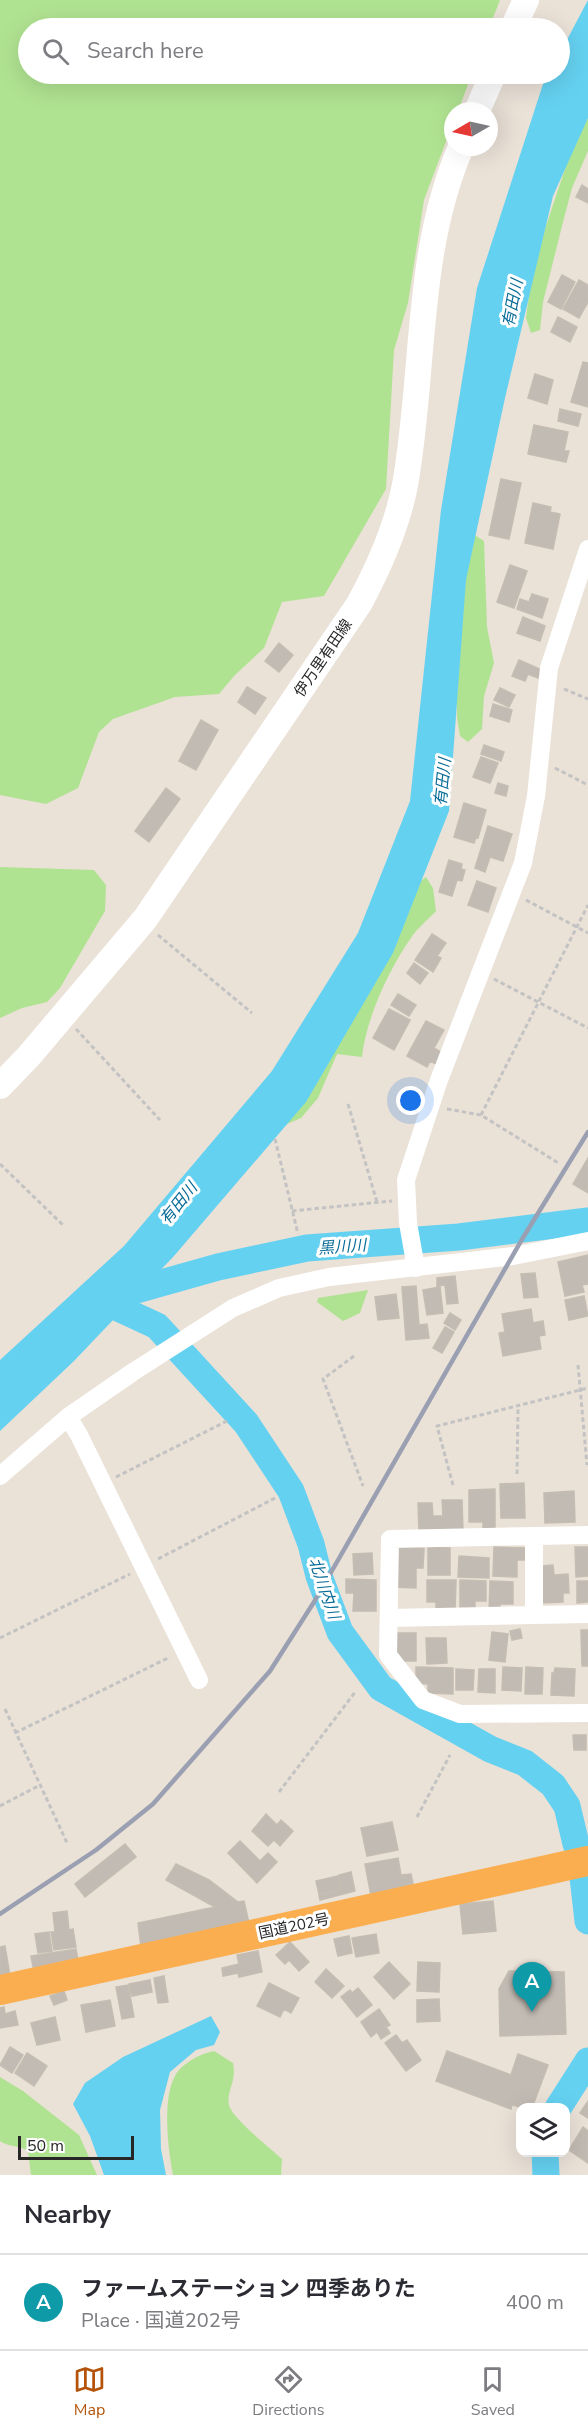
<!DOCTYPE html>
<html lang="en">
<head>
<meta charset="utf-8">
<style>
	:root { --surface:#fff; --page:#f7f7f7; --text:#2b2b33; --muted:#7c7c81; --line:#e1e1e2; --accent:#b45309 }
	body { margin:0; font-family:"Nunito Sans","Noto Sans JP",sans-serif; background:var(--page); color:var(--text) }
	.controls { position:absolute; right:18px; bottom:18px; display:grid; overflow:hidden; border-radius:12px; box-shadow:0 6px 24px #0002 }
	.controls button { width:54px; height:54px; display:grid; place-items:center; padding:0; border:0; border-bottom:2px solid var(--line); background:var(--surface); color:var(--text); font:30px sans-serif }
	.compass { position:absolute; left:444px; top:102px; width:54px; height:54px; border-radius:50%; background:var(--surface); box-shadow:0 6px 24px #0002; rotate:261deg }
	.scale { position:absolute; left:18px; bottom:15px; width:116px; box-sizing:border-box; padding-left:6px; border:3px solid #272727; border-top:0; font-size:16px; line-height:21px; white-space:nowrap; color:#272727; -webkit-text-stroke:4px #fff; paint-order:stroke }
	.you { position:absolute; left:411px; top:1101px; width:21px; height:21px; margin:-15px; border:4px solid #fff; border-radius:50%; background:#1a73e8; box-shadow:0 0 0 9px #1a73e833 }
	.badge { display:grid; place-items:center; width:39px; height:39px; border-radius:50%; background:var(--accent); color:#fff; font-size:20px; font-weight:700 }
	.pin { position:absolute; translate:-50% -50px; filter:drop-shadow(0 2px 3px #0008) }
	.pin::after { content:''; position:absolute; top:32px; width:21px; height:18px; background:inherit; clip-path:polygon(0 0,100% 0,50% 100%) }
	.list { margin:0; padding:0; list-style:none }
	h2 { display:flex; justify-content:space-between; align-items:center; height:78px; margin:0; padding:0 24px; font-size:26px }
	h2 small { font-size:20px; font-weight:400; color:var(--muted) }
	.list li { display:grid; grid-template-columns:39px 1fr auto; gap:18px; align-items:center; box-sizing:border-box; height:96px; padding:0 24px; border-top:2px solid var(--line) }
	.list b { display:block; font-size:22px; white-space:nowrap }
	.list p { margin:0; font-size:20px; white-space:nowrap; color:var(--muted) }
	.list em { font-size:20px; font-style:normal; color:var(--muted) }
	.icon { flex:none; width:33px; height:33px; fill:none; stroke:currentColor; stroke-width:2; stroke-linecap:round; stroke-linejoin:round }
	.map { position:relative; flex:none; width:588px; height:2175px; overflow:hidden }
	.search { position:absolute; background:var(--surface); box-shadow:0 6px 24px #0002; left:18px; right:18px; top:18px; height:66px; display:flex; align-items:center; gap:15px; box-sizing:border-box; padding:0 21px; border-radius:33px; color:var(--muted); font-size:22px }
	.sheet { height:174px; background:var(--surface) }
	nav { display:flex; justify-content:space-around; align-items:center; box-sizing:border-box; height:84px; border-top:2px solid var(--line); background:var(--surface); font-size:16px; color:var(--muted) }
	nav a { display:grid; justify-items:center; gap:3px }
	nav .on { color:var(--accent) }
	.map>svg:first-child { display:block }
	.green { fill:#b0e391 }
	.water { fill:#65d1f1 }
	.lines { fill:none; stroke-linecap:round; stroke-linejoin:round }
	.river { stroke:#65d1f1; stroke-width:27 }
	.building { fill:#c2bbb4; stroke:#c5bdb1; stroke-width:1.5 }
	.path { stroke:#c3c3c3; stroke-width:3; stroke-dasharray:4.5 3; stroke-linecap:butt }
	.minor { stroke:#fff; stroke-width:18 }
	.secondary { stroke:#fff; stroke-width:26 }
	.trunk { stroke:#faae50; stroke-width:30 }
	.rail { stroke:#9a9fb2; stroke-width:4.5 }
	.labels { text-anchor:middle; stroke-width:6; stroke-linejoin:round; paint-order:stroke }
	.street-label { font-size:15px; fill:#272727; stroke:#fff }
	.water-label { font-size:16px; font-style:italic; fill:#096c98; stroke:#fff }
</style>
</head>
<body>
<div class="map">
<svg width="588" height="2175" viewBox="0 0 588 2175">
	<rect width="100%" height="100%" fill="#eae1d7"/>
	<path class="green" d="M0,0H500L489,28H28V74H472L458,111H453V123L424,200L408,303L394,350L386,489L324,596L282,602L264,648L235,675L219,694L175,697L113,719L99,732L78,788L46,804L0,795Z
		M588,118V151L572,188L563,222L543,302L540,330L531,333L526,318L529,294L543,235L572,148Z
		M473,534L484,541L487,627L494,663L484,696L482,729L468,742L460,736L457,717L456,628Z
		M0,867L94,870L106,885L105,911L60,988L47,1002L22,1008L0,1018Z
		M426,877L433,888L436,911C428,920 417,928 411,938C389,969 366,1019 362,1057L337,1054L318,1098L301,1118L273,1130L411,889Z
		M368,1290L360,1313L343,1321L317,1302L318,1298Z
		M214,2051L233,2063C237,2081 226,2092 229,2105C232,2118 270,2148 282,2159L281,2175H173C168,2150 162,2099 175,2076C182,2063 200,2054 214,2051Z
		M0,2077L23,2091L79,2135L97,2175H31L28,2151C19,2145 8,2147 0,2141Z"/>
	<path class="water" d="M588,0V118L553,196L505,398L466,580L449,811L393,953L306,1102L174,1256L74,1361L0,1431V1360L124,1246L272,1071L358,933L410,801L441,510L477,288L543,84L548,74H560V53Z
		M211,2016L220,2032L214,2045L196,2050L170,2072L160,2110L161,2149L166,2175H104L90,2136L73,2104L85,2083L123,2057Z"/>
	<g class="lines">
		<path class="river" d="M108,1298L218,1267L307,1248L459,1237L588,1221
			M101,1300L157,1326L246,1423L291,1491L311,1544L319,1576L340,1632L381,1688L490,1749L525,1763L553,1785L567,1806L576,1844
			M583,1877L588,1921
			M558,2108L588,2061
			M545,2152L546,2175"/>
	</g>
	<path class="building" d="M582,185L588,189V203L576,197Z
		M562,275L575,282L561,309L548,302Z
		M579,280L588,285V302L579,318L563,309Z
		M558,317L577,327L570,342L551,332Z
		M583,362L588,363V407L571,402Z
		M535,374L553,380L547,404L528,398Z
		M560,409L581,414L578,426L558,421Z
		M534,425L568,432L564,451H569L566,462L528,454Z
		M501,479L521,483L509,539L489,535Z
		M533,503L551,507L550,512L560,514L553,549L525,543Z
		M510,565L527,571L514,608L497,602Z
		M532,594L548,599L542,618L517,609L520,599L529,602Z
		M523,617L545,626L540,641L517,633Z
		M279,643L293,655L279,672L265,661Z
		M519,660L542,670L538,678L528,674L525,681L512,676Z
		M247,687L266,698L255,714L238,702Z
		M500,688L515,695L509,707L494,700Z
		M493,704L512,710L509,722L490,716Z
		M201,720L218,730L196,770L179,761Z
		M484,745L504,752L501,761L481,754Z
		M481,757L498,763L490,783L473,777Z
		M498,783L508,786L506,796L495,793Z
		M166,788L180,799L149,842L135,831Z
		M464,803L486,810L478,838L476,837L474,843L454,837Z
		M488,826L512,834L503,861L490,857L485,872L475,868Z
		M449,860L462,864L461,869L465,870L462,881L457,880L452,896L439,892Z
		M477,881L496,888L488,912L468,905Z
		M432,934L446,943L437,956L441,958L433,972L415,960Z
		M414,963L428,973L420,984L407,973Z
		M398,994L416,1005L409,1016L391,1005Z
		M389,1009L410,1020L394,1050L373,1038Z
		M426,1021L444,1030L434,1048L444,1054L438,1065L430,1061L427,1067L407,1056Z
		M588,1158V1193L573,1184Z
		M588,1255V1284L582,1285L584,1292L565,1296L558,1262Z
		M535,1273L538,1297L524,1298L521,1274Z
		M455,1276L458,1303L447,1304L445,1285L437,1286V1278Z
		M416,1286L419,1325L427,1324L429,1338L406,1340L402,1287Z
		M440,1287L443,1313L427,1315L423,1290Z
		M396,1294L399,1318L378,1320L375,1297Z
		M584,1296L588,1316L569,1320L565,1300Z
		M531,1309L533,1323L543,1321L545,1335L539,1336L541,1349L503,1356L499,1333L505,1332L502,1314Z
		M450,1313L461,1320L455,1330L444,1323Z
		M445,1327L454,1332L442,1353L433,1348Z
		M524,1483L525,1518H501L500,1484Z
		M495,1489V1529H483V1522H469V1490Z
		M574,1491L575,1522L545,1523L544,1493Z
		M442,1500H462L463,1531L419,1532L418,1503H432L433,1516H443Z
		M394,1547L424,1548L423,1568H416V1588L393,1587Z
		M428,1547L450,1548V1575H428Z
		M494,1547L527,1548L526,1560H517V1577L493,1576Z
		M575,1547H588V1576L576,1577Z
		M372,1553L373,1574L354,1575L353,1554Z
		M459,1556L489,1558V1578L458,1577Z
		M553,1565L554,1575L568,1574L569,1593H563V1602L542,1603L541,1566Z
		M346,1579L376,1580V1611H353L354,1593H346Z
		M427,1580H456L455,1611L436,1610V1602H427Z
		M460,1580L486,1581V1601H475V1608H460Z
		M490,1581L513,1582V1604H500V1614H489Z
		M577,1581H588V1602L577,1603Z
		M520,1629L522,1638L512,1640L510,1631Z
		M581,1630H588V1666H582Z
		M492,1632L508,1634L505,1662L489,1660Z
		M396,1633H416V1661H396Z
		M426,1638H446L447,1663L427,1664Z
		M416,1667L453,1668V1694L428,1693V1684L416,1683Z
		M503,1667L522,1668L521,1691L502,1690Z
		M526,1667L543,1668L542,1694H525Z
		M555,1668L575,1669L574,1696L551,1695L552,1673H554Z
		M456,1669L474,1670L473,1690H456Z
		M479,1669H495V1693L478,1692Z
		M573,1735H586V1750H574Z
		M266,1814L277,1825L281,1820L293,1831L280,1846L274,1840L268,1846L252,1831Z
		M392,1822L398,1850L367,1856L361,1828Z
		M240,1841L260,1861L268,1853L277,1862L257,1883L228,1853Z
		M125,1844L136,1857L85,1897L75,1884Z
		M398,1858L401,1875L411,1874L414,1889L371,1896L365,1864Z
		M176,1864L209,1880L238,1902L244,1901L249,1923L141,1947L138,1923L215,1907L166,1880Z
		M351,1872L355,1891L320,1900L319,1895L342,1889L339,1875Z
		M338,1876L341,1889L319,1894L316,1881Z
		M493,1901L496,1931L463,1934L460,1904Z
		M67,1911L69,1930L73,1929L76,1947L54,1950L51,1932H55L53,1913Z
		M49,1932L52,1951L38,1953L35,1934Z
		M376,1934L379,1953L356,1957L352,1938Z
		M349,1936L352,1953L338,1956L334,1939Z
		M290,1942L309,1962L299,1971L289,1960L285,1964L276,1955Z
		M5,1946L10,1976L0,1978V1947Z
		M76,1949L79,1965L34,1972L31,1956Z
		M258,1951L262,1972L239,1977L238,1973L223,1976L222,1968L239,1964L237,1955Z
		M389,1962L410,1984L394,1999L374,1977Z
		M418,1962L440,1963L439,1992L417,1991Z
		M326,1969L344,1986L332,1998L315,1982Z
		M509,1971L564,1972L566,2034L500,2036L499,1989Z
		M164,1976L168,2002L158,2003L154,1978Z
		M150,1980L152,1992L132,1996L129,1984Z
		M269,1983L299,1998L291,2013L284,2009L280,2017L257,2006Z
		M128,1985L134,2017L122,2019L116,1987Z
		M358,1988L372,2005L357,2017L341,1997L350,1990L352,1993Z
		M64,1991L67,2000L54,2005L50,1996Z
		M439,1999L440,2021L417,2022V2000Z
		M110,2000L115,2026L86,2032L81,2005Z
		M4,2007L5,2014L15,2011L18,2025L0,2028V2008Z
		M379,2009L390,2025L386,2027L390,2033L381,2039L377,2032L371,2037L361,2022Z
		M55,2017L60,2040L37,2045L31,2023Z
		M396,2035L402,2043L407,2040L421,2060L406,2071L385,2043Z
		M10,2047L23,2055L12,2073L0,2065Z
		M447,2051L511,2075L518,2054L548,2065L532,2108H521L512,2104L511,2109L436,2081Z
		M27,2053L47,2066L34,2086L15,2073Z
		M588,2101V2118L580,2113Z
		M583,2127L588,2131V2163L569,2150Z"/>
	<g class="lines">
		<path class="path" d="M564,689L588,699
			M555,768L588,785
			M526,900L588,933
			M158,935L252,1013
			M494,979L588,1028
			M76,1029L160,1120
			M348,1104L377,1202
			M447,1109L481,1115L560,1164
			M481,1115L588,905
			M275,1139L298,1234
			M0,1164L63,1225
			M292,1211L392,1201
			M354,1356L323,1379L363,1486
			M578,1365L587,1465
			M517,1474L518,1407
			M116,1477L227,1421
			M453,1485L437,1426L588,1388
			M158,1559L275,1498
			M0,1638L130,1574
			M5,1709L68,1845
			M15,1733L170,1657
			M279,1792L356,1691
			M0,1806L40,1785
			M417,1817L450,1755"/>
		<path class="minor" d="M416,1268L408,1223L406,1180L439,1080L523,863L536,796L549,668L588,549
			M68,1417L79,1435L199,1680
			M0,1476L68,1417L133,1372L233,1308L279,1288L329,1277L513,1256L588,1241
			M588,1535L390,1539L388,1655L423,1700L460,1714L588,1713
			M534,1536V1615
			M389,1618L588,1614"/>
		<path class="secondary" d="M513,28L526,0
			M477,111L493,74
			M0,1086L28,1057L145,919L359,604C379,567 397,527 405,485C425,373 415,253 461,147"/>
		<path class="trunk" d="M0,1990L588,1861"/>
		<path class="rail" d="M0,1914L96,1850L153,1804L270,1671L314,1602L521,1241L588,1132"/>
	</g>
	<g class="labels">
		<g class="street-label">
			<text transform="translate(323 658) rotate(-56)" y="5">伊万里有田線</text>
			<text transform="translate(294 1926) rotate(-12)" y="5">国道202号</text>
		</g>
		<g class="water-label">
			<text transform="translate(512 303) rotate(-79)" y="6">有田川</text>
			<text transform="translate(442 782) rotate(-84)" y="6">有田川</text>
			<text transform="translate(178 1203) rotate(-51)" y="6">有田川</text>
			<text transform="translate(342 1246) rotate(-4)" y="6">黒川川</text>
			<text transform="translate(325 1588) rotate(71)" y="6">北川内川</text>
		</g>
	</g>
</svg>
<div class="controls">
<button><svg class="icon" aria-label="layers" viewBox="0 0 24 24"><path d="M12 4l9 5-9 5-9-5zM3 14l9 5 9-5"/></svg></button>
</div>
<svg class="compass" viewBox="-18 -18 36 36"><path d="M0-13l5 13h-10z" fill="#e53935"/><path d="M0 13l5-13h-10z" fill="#7c7c81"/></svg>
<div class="scale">50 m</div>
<div class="you"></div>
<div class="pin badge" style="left:532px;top:2012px;background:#0f9aa8">A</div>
<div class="search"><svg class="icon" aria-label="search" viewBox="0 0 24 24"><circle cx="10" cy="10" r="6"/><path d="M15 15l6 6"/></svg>Search here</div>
</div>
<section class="sheet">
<h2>Nearby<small></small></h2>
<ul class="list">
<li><span class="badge" style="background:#0f9aa8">A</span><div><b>ファームステーション 四季ありた</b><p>Place · 国道202号</p></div><em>400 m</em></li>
</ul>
</section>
<nav>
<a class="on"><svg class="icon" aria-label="map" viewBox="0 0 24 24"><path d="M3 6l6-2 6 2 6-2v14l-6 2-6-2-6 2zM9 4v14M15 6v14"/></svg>Map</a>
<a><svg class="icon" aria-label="directions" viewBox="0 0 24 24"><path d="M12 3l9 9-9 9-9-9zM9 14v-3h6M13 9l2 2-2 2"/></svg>Directions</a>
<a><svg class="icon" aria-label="saved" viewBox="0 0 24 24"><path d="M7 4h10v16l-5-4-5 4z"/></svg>Saved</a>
</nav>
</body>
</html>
